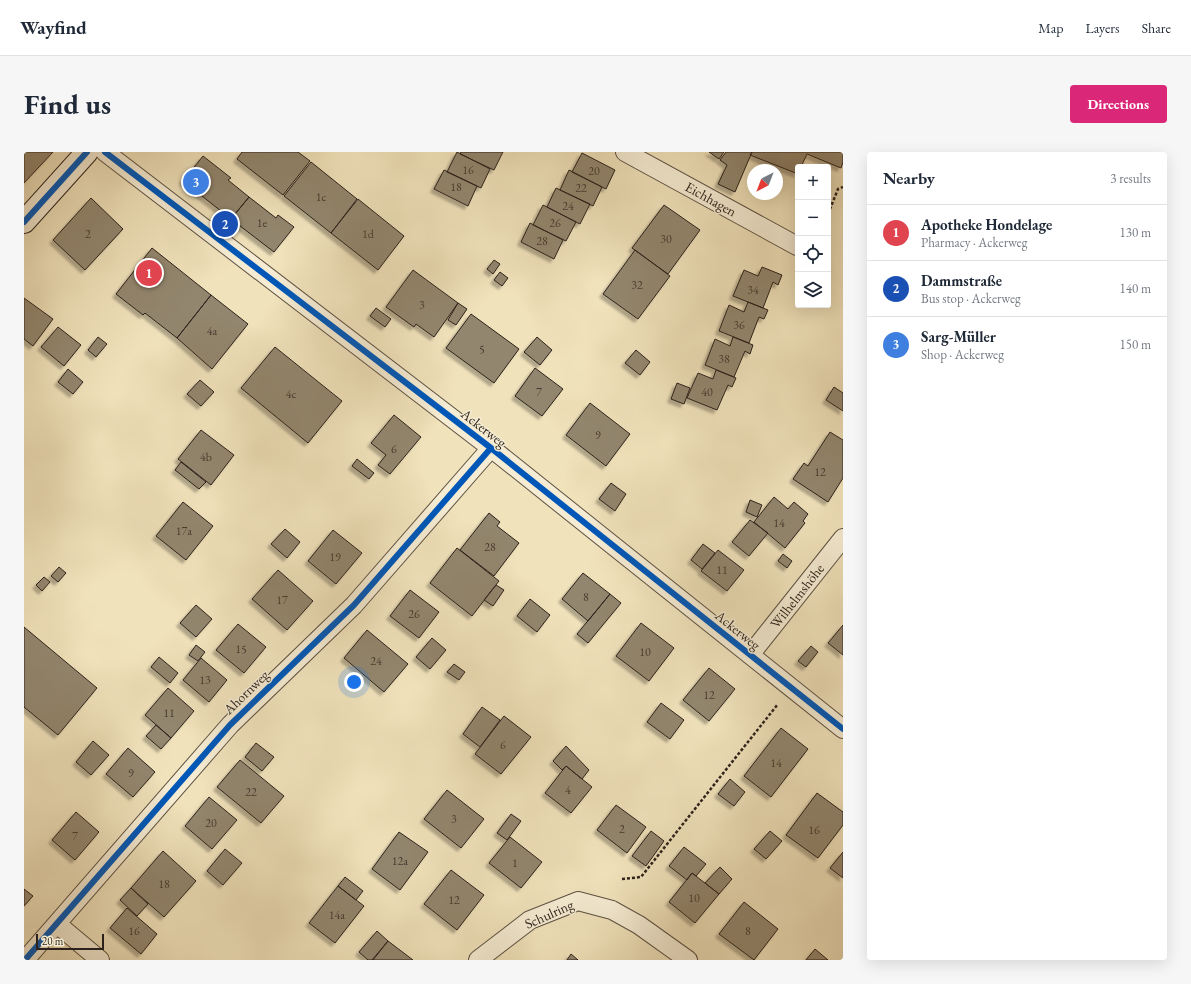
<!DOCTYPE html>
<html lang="en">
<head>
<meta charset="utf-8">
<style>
	:root { --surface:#fff; --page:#f6f6f7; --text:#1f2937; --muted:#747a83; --line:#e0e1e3; --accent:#db2777 }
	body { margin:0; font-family:"EB Garamond",serif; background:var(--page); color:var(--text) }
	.controls { position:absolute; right:12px; top:12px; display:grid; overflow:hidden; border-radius:4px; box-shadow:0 4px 16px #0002 }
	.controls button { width:36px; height:36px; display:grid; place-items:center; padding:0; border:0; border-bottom:1px solid var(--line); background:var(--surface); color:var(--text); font:20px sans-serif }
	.compass { position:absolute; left:723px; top:12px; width:36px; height:36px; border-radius:50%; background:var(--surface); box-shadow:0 4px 16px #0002; rotate:222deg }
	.scale { position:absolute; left:12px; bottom:10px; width:68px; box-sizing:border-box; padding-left:4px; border:2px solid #2c221b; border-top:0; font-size:11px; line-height:14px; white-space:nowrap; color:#2c221b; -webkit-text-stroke:3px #f5ecd3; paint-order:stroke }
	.you { position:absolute; left:330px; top:530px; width:14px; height:14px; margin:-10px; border:3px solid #fff; border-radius:50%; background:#1a73e8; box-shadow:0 0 0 6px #1a73e833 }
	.badge { display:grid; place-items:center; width:26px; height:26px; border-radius:50%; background:var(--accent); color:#fff; font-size:13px; font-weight:700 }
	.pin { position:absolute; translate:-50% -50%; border:2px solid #fff; box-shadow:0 1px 4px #0006 }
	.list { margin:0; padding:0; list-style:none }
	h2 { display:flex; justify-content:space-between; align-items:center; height:52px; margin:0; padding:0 16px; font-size:17px }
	h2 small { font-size:13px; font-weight:400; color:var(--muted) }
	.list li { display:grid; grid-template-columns:26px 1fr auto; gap:12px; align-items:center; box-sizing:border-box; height:56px; padding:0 16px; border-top:1px solid var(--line) }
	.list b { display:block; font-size:15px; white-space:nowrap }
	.list p { margin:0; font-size:13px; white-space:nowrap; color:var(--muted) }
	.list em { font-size:13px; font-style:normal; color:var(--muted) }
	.icon { flex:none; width:22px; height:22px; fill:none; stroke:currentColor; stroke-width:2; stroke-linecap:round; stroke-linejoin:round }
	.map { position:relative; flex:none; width:819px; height:808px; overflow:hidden; border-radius:4px }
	header { display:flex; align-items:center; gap:24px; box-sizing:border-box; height:56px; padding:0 20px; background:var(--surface); border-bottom:1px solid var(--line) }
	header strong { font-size:19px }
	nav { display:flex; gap:22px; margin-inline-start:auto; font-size:14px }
	.intro { display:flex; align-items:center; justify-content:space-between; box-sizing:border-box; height:96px; padding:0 24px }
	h1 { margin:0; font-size:28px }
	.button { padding:10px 18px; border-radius:4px; background:var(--accent); color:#fff; font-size:14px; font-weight:700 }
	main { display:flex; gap:24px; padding:0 24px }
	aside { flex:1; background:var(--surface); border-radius:4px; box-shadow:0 4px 16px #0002 }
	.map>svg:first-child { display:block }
	.building { fill:#92866e; stroke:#2c221b; filter:url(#shadow) }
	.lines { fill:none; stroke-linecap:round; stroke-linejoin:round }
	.minor-casing { stroke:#5d5243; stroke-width:20 }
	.secondary-casing { stroke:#2c221b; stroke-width:24 }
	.path { stroke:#2c221b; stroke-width:2.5; stroke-dasharray:3 2; stroke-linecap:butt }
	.minor { stroke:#f5ecd3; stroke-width:18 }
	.secondary { stroke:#f5ecd3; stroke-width:22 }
	.cycleway-casing { stroke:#f5ecd3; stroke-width:8 }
	.cycleway { stroke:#0057b8; stroke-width:6 }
	.labels { text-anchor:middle; stroke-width:3; stroke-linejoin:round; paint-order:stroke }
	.number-label { font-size:12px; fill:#463b30 }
	.street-label { font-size:14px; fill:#2c221b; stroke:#f5ecd3 }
</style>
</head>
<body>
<header>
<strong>Wayfind</strong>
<nav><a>Map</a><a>Layers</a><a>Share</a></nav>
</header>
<div class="intro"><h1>Find us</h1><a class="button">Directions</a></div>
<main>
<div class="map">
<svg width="819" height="808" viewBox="0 0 819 808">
	<defs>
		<filter id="shadow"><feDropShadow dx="-3.5" dy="3.5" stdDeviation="1" flood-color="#0004"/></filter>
	</defs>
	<rect width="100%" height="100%" fill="#f0e2bb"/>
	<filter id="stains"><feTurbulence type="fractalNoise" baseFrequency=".005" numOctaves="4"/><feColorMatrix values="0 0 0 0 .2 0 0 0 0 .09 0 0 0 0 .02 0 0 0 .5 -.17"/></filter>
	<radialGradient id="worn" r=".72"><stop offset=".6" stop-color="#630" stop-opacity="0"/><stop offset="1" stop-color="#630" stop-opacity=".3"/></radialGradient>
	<path class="building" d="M0,0H29L0,31Z
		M218,0H274L286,9L259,43L213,7Z
		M433,0L466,17L457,36L423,20Z
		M437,0H479L470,18L436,2Z
		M685,0H700L695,7Z
		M702,0H728L711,40L694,32L703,13L696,8Z
		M728,0H819V10L817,16L783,2L777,15H774V22L726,3Z
		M558,1L591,18L582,37L548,20Z
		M179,4L207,26L204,28L225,45L207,67L159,29Z
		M287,10L333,47L307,81L260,44Z
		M420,18L453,34L444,54L410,37Z
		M545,18L578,35L569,54L536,38Z
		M532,36L566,52L556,72L523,55Z
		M225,45L252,66L254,63L270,75L250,100L207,67Z
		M67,46L99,77L61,118L29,88Z
		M334,47L380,84L354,118L307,81Z
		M519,53L552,70L542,89L509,73Z
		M640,53L676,78L644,122L608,96Z
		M506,71L539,88L530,107L497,90Z
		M128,96L187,143L153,186L121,161L119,163L92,142Z
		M611,98L646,124L614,167L579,142Z
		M470,108L476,112L469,122L463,117Z
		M738,115L758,123L754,133L749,130L739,156L709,144L720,118L734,124Z
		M389,118L434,151L410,185L392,172L390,175L362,155Z
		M476,120L484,126L478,134L470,128Z
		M187,143L224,172L188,217L153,186Z
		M0,146L29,167L9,194L0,187Z
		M724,150L744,158L740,167L735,165L725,191L695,179L705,153L720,160Z
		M434,151L443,157L432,173L424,168Z
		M352,156L367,167L361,175L346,164Z
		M447,162L495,197L470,231L422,196Z
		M34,175L57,193L40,214L17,195Z
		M74,185L83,192L72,205L64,198Z
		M513,185L528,198L516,213L500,200Z
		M709,185L729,193L726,202L721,199L710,225L681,213L691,187L706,194Z
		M251,195L318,249L284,291L217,236Z
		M612,198L626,210L616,223L601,211Z
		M511,216L539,237L518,264L491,244Z
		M44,217L59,230L49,242L34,230Z
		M692,218L712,226L708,235L704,233L693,258L663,246L674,221L689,227Z
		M176,228L190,240L177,254L163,242Z
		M653,231L666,236L660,252L647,247Z
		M810,235L819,241V259L802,248Z
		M566,251L606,282L582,314L542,283Z
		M370,263L397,285L366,322L354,313L362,303L347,291Z
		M177,278L210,303L187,333L154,307Z
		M806,280L819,288V326L804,350L769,327L780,311L784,314Z
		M333,307L350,321L345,327L328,314Z
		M157,310L182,330L175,337L151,318Z
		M587,331L602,342L591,359L575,347Z
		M750,345L764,357L770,350L784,362L779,369L781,371L761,396L730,370Z
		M726,348L738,353L733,365L722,360Z
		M159,350L189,374L162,408L132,384Z
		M465,361L476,370L473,374L495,391L470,424L436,398Z
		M726,368L744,381L725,404L708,390Z
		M261,377L276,390L263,406L247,392Z
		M309,378L338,401L312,432L284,409Z
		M679,392L691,401L678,417L667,408Z
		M433,396L475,429L448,464L406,431Z
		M694,398L720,418L703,439L677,419Z
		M759,402L768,409L763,416L754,409Z
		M35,415L42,421L34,430L27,424Z
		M254,418L289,449L263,478L228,447Z
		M559,421L586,442L564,469L538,447Z
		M20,425L26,430L18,439L12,433Z
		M472,433L480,438L469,454L460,448Z
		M386,438L415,460L395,486L366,464Z
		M586,442L597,451L564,491L553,482Z
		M506,447L526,463L513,480L493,464Z
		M172,453L188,467L172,485L156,471Z
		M617,471L650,496L625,529L592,504Z
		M214,472L242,495L220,521L192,498Z
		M819,473V503L804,491Z
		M0,475L73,536L34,583L0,555Z
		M343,478L384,512L360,540L320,506Z
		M408,486L422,498L406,517L392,505Z
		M172,493L181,500L174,509L165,503Z
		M787,494L794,500L782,515L774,509Z
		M135,505L154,521L146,531L127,515Z
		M177,506L203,528L185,550L159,528Z
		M430,512L441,520L435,528L423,520Z
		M685,516L711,537L685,569L659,548Z
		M144,536L170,559L147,586L121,563Z
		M637,551L660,568L646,587L623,570Z
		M458,555L476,568L456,595L439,582Z
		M480,564L507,585L477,622L451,602Z
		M132,573L147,586L137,597L122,584Z
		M757,576L784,597L747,645L720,624Z
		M69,589L85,603L67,623L52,610Z
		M232,591L250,605L238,619L221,605Z
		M542,594L565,618L558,627L542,614L538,618L529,609Z
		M104,596L131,620L109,645L82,622Z
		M216,608L260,644L237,671L193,635Z
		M542,614L568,635L547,661L521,641Z
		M706,627L721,640L710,654L694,642Z
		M423,638L460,667L437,696L400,667Z
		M793,641L819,660V673L794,706L762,683Z
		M185,645L213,668L188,697L161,674Z
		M592,653L622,675L603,701L573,678Z
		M52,660L75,680L51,708L28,688Z
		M487,662L497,669L483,688L473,681Z
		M627,679L640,689L622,714L608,704Z
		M746,679L758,689L742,707L730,697Z
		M375,680L404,700L376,738L348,717Z
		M486,685L518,710L497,736L465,711Z
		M660,695L682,712L672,724L668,721L663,728L645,714Z
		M201,697L218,711L199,733L183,719Z
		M139,699L172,729L140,765L107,736Z
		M819,700V726L806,716Z
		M696,715L708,727L695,742L681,731Z
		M427,718L460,743L433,778L400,752Z
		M668,721L695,742L671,771L645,750Z
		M321,725L339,739L332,748L314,734Z
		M314,734L340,754L311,791L285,771Z
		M107,736L124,752L113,764L96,748Z
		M0,737L9,744L0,754Z
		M720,750L754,777L730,808L695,782Z
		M103,756L133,782L117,802L86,776Z
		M353,779L364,789L348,808H344L335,800Z
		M364,789L389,808H349Z
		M791,797L804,808H782Z
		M547,802L554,808H543Z"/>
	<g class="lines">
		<defs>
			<path id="minor" d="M81,0L467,296L819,577
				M601,0L773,94
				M726,503L819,386
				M33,772L76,808
				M1,808L206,573L330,453L467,296
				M454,808L506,768L554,749L588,758L615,773L664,808"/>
			<path id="secondary" d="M0,70L63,0"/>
		</defs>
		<use href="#minor" class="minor-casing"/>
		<use href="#secondary" class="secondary-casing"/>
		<path class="path" d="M804,62L814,37L819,35
			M598,727L617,725L754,552"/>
		<use href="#minor" class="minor"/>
		<use href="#secondary" class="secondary"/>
		<defs>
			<path id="cycleway" d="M81,0L467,296L819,577
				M0,70L63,0
				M1,808L206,573L330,453L467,296"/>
		</defs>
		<use href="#cycleway" class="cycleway-casing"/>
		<use href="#cycleway" class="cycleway"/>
	</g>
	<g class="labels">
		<g class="number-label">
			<text x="444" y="22">16</text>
			<text x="570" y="23">20</text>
			<text x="432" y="39">18</text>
			<text x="557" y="40">22</text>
			<text x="297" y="49">1c</text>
			<text x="544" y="58">24</text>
			<text x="238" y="75">1e</text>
			<text x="531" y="75">26</text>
			<text x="64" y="86">2</text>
			<text x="344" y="86">1d</text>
			<text x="642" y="91">30</text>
			<text x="518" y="93">28</text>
			<text x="613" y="137">32</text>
			<text x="729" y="142">34</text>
			<text x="398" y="157">3</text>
			<text x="715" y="177">36</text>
			<text x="188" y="183">4a</text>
			<text x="458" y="201">5</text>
			<text x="700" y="211">38</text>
			<text x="515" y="244">7</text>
			<text x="683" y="244">40</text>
			<text x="267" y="246">4c</text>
			<text x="574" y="287">9</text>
			<text x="370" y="301">6</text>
			<text x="182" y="309">4b</text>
			<text x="796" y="324">12</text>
			<text x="755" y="375">14</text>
			<text x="160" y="383">17a</text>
			<text x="466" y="399">28</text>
			<text x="311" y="409">19</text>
			<text x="698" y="422">11</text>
			<text x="562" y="449">8</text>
			<text x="258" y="452">17</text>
			<text x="390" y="466">26</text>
			<text x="217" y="501">15</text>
			<text x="621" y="504">10</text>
			<text x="352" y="513">24</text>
			<text x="181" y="532">13</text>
			<text x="685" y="547">12</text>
			<text x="145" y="565">11</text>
			<text x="479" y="597">6</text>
			<text x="752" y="615">14</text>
			<text x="107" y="625">9</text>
			<text x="544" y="642">4</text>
			<text x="227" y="644">22</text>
			<text x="430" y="671">3</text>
			<text x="187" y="675">20</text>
			<text x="598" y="681">2</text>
			<text x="790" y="682">16</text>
			<text x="51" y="688">7</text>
			<text x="376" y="713">12a</text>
			<text x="491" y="715">1</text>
			<text x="140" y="736">18</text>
			<text x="670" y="750">10</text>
			<text x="430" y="752">12</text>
			<text x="313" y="767">14a</text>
			<text x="110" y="783">16</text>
			<text x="724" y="783">8</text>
		</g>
		<g class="street-label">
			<text transform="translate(687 47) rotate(29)" y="5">Eichhagen</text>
			<text transform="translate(460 276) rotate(38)" y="5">Ackerweg</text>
			<text transform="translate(773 444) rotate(-52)" y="5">Wilhelmshöhe</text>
			<text transform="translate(714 478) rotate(39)" y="5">Ackerweg</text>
			<text transform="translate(222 540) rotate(-44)" y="5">Ahornweg</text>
			<text transform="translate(525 762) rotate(-24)" y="5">Schulring</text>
		</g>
	</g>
	<rect width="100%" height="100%" filter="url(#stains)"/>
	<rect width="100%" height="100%" fill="url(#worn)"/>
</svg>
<div class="controls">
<button>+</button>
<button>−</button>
<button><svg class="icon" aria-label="locate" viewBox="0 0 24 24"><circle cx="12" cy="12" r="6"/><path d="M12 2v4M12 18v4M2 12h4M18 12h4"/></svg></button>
<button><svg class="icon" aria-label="layers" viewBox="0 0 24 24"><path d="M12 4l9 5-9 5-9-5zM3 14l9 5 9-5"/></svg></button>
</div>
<svg class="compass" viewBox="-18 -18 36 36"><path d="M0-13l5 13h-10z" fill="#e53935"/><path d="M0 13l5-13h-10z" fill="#747a83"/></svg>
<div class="scale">20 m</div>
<div class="you"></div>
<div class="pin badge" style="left:125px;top:121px;background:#e0444e">1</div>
<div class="pin badge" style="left:201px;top:72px;background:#1a4fb4">2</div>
<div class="pin badge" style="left:172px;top:30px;background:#3f7fe0">3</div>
</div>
<aside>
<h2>Nearby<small>3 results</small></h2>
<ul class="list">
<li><span class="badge" style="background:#e0444e">1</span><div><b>Apotheke Hondelage</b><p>Pharmacy · Ackerweg</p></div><em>130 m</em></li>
<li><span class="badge" style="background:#1a4fb4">2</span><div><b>Dammstraße</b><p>Bus stop · Ackerweg</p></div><em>140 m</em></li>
<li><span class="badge" style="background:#3f7fe0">3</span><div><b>Sarg-Müller</b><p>Shop · Ackerweg</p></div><em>150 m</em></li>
</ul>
</aside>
</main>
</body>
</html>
